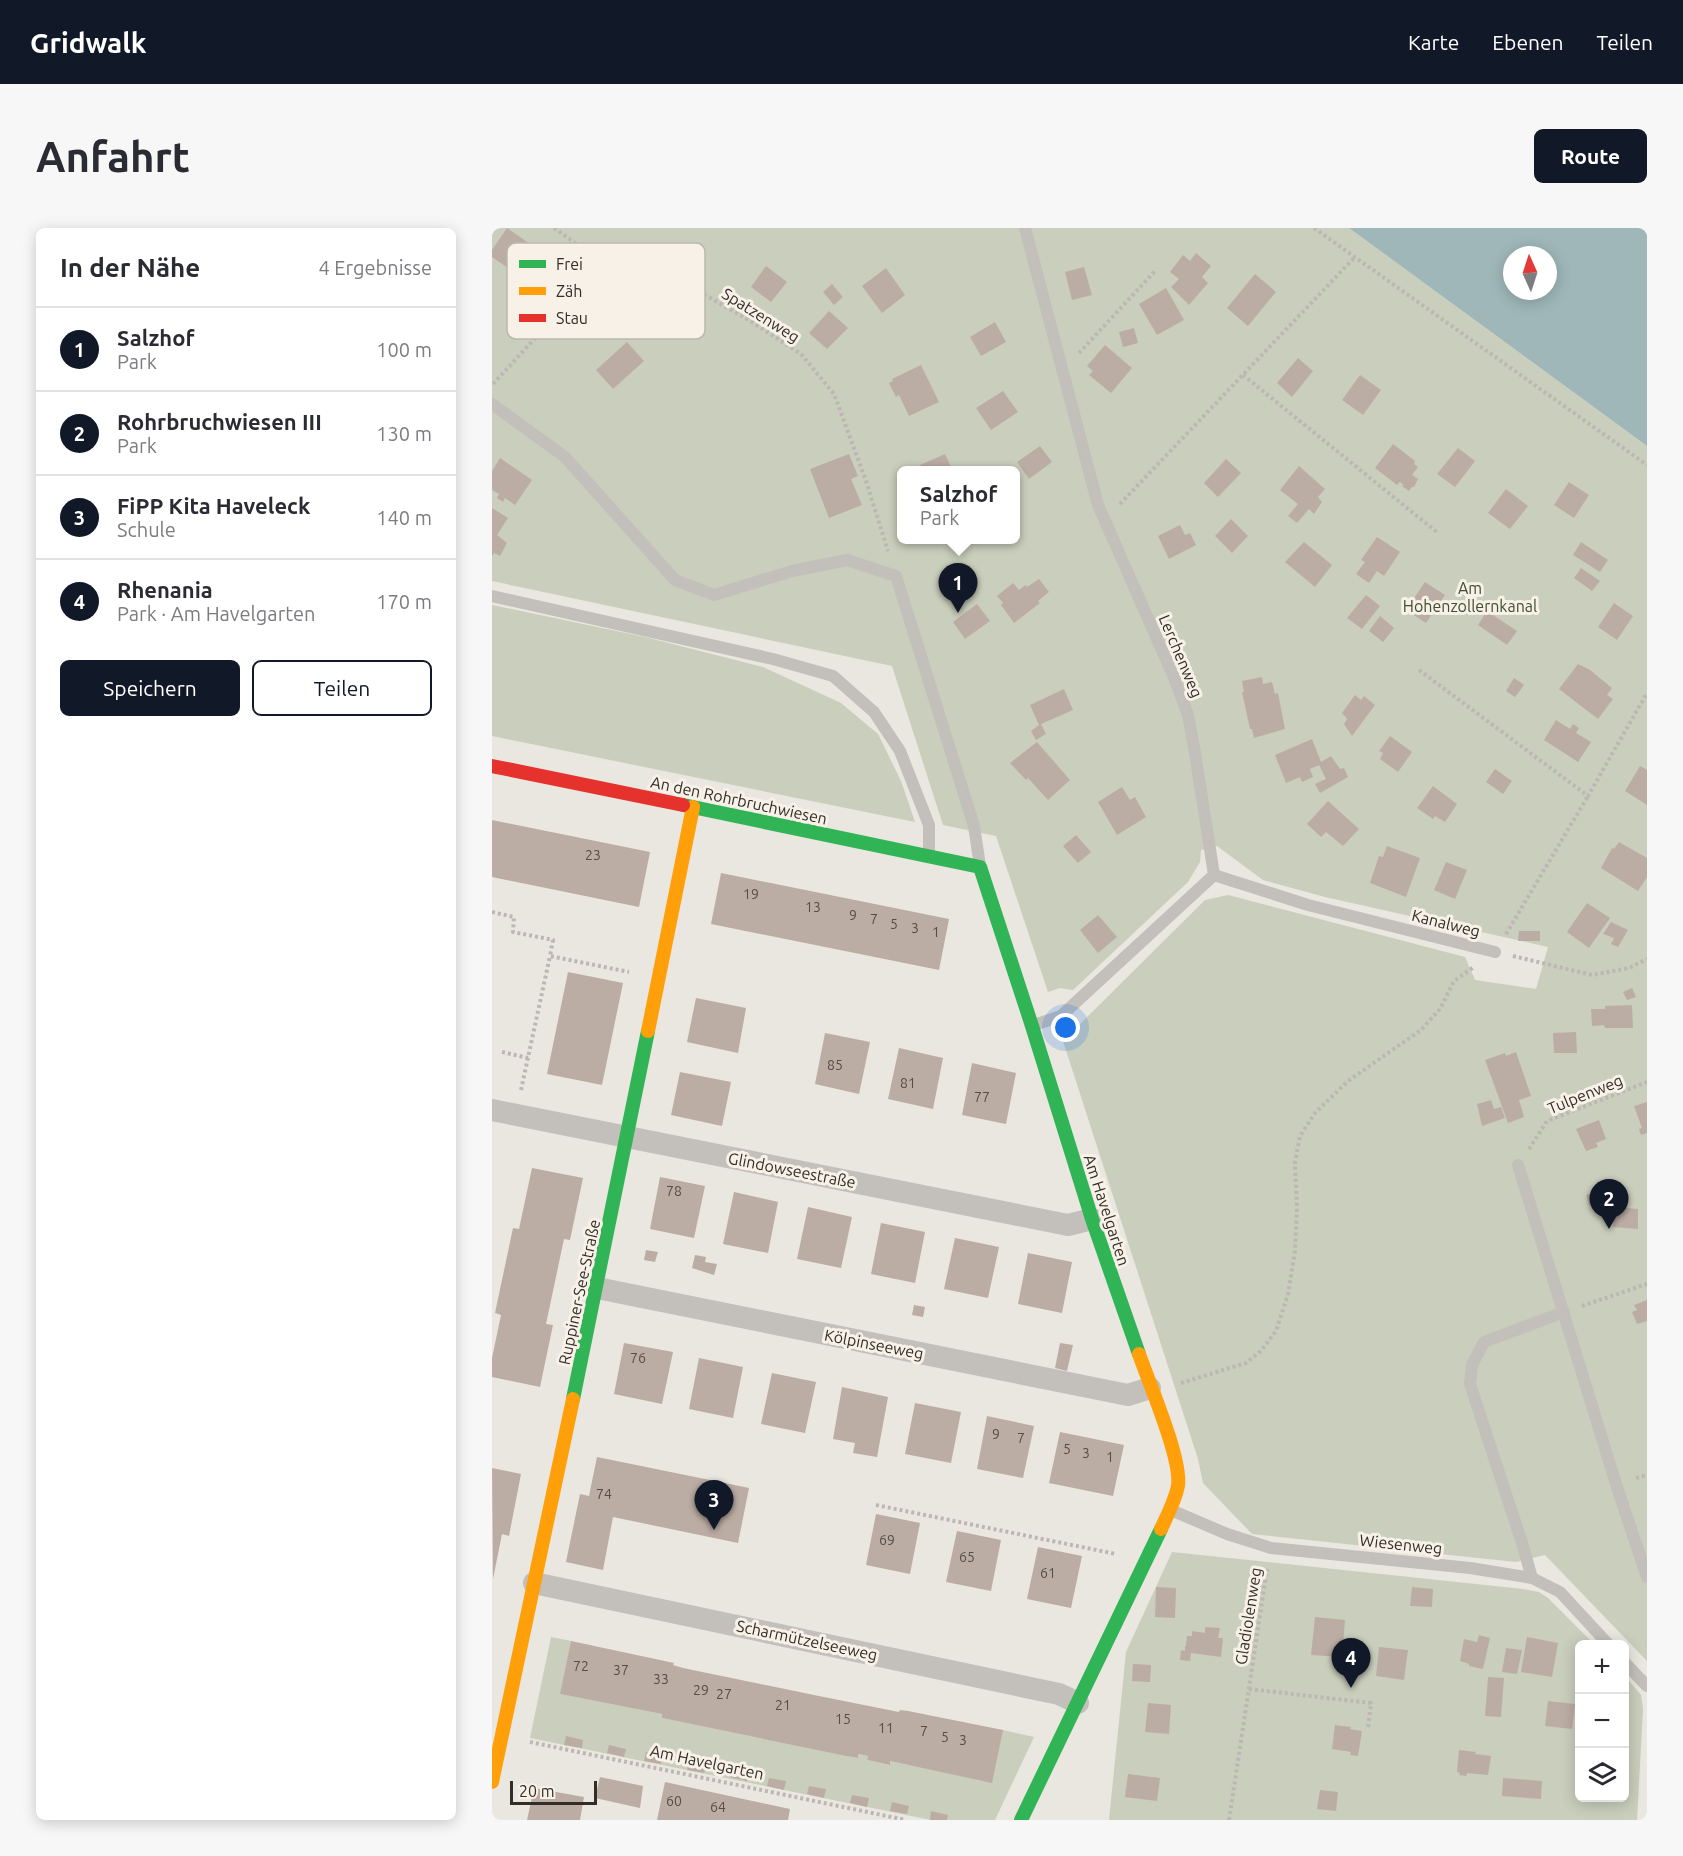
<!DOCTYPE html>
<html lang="de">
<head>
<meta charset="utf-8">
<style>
	:root { --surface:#fff; --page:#f7f7f7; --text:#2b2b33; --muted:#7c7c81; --line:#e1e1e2; --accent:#111827 }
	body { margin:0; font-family:Ubuntu,sans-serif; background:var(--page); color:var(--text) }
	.controls { position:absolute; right:18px; bottom:18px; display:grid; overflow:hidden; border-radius:9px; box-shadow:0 3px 15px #0003 }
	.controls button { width:54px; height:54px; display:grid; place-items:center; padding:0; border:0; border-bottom:2px solid var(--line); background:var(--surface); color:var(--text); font:30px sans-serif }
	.compass { position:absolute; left:1011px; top:18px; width:54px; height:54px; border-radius:50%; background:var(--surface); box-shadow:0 3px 15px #0003; rotate:357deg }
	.scale { position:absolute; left:18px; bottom:15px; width:87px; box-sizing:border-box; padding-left:6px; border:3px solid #332d28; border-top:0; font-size:16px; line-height:21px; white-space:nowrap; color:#332d28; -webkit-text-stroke:4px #f7f1e8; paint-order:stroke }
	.you { position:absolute; left:574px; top:800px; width:21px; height:21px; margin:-15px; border:4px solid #fff; border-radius:50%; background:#1a73e8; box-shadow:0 0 0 9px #1a73e833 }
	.badge { display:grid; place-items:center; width:39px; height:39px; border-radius:50%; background:var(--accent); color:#fff; font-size:20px; font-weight:700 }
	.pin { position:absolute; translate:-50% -50px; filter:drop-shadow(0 2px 3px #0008) }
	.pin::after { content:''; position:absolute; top:32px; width:21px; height:18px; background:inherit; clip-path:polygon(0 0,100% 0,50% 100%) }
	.popup { position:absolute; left:405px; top:238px; width:123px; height:78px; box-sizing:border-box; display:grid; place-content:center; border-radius:9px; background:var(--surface); filter:drop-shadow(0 2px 4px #0005); font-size:20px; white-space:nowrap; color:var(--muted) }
	.popup b { font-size:22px; color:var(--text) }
	.popup::after { content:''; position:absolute; left:50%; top:100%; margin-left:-12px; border:12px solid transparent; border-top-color:var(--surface) }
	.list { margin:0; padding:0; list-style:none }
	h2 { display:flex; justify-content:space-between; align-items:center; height:78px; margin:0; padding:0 24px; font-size:26px }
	h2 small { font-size:20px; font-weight:400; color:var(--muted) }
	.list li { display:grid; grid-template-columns:39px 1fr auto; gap:18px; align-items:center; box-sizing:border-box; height:84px; padding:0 24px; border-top:2px solid var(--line) }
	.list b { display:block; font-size:22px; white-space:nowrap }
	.list p { margin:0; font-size:20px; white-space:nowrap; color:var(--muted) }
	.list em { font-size:20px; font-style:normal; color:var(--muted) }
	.actions { display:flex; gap:12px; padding:18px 24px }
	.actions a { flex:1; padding:14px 0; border:2px solid var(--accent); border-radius:9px; text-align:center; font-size:21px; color:var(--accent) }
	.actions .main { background:var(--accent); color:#fff }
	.icon { flex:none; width:33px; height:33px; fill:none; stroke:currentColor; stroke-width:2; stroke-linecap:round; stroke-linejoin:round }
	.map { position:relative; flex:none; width:1155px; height:1592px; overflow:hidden; border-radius:9px }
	header { display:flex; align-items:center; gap:36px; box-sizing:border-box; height:84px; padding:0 30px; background:var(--accent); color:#fff }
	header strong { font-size:28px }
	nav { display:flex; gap:33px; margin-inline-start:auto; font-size:21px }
	.intro { display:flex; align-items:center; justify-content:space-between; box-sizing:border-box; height:144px; padding:0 36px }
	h1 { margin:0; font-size:42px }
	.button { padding:15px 27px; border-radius:9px; background:var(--accent); color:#fff; font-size:21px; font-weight:700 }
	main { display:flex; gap:36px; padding:0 36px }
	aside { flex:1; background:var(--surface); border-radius:9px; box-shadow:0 3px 15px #0003 }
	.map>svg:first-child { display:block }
	.green { fill:#cacebc; fill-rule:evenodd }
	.water { fill:#9fb7b9; fill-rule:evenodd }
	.building { fill:#bcada4 }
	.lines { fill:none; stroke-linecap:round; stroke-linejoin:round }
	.path { stroke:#bcb7b2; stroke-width:4; stroke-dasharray:3 3; stroke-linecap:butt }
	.lane { stroke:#c3bfba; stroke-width:12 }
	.street { stroke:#c3bfba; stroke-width:22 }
	.fast { stroke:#30b455; stroke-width:14 }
	.slow { stroke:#ff9f0a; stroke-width:14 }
	.jam { stroke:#e5322d; stroke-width:14 }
	.labels { text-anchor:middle; stroke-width:6; stroke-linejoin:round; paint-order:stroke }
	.number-label { font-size:14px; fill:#554d47 }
	.street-label { font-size:16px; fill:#332d28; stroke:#f7f1e8 }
	.park-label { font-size:16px; fill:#414e2f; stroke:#f7f1e8 }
	.key { fill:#f7f1e8; stroke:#bcb6ae; stroke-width:1.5 }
	.key-label { font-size:16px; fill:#332d28 }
</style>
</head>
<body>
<header>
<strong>Gridwalk</strong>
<nav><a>Karte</a><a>Ebenen</a><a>Teilen</a></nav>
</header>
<div class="intro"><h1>Anfahrt</h1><a class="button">Route</a></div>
<main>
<aside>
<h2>In der Nähe<small>4 Ergebnisse</small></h2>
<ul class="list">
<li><span class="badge">1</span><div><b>Salzhof</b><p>Park</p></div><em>100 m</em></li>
<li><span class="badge">2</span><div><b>Rohrbruchwiesen III</b><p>Park</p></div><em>130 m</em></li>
<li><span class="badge">3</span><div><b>FiPP Kita Haveleck</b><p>Schule</p></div><em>140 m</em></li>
<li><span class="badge">4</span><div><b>Rhenania</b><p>Park · Am Havelgarten</p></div><em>170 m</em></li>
</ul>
<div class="actions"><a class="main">Speichern</a><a>Teilen</a></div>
</aside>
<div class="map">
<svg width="1155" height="1592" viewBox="0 0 1155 1592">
	<rect width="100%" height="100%" fill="#eae6e0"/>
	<path class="green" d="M0,0H857L1155,218V1433L1053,1327L1024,1334L760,1306L711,1255L706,1231L571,813L713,672L736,667L973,729L983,752L1044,761L1056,719L833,669L771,652L725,618L709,622L708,634L696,654L581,762L568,760L556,764L504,608L451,597L400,438L0,353ZM409,243H523V312H409Z
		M0,377L153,409L271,439L349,475L386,506L409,553L423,594L0,508Z
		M680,1324L1031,1361L1047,1364L1056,1370L1102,1416H1088V1570H1132L1133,1448L1149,1467L1151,1481L1145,1592H617L634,1424Z
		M59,1409L79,1413L69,1466L170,1486V1490L365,1530L366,1526L376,1528L375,1532L397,1537L398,1533L416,1537L511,1502L542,1509L503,1592H439L38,1510Z"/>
	<path class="water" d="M857,0H1155V218ZM1020,27H1056V63H1020Z"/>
	<path class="building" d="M15,0L44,20L26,47L0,29V22Z
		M704,25L719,38L710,49L716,55L697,77L679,59L687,51L678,44L691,27L698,33Z
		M274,38L295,54L279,74L259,59Z
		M592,39L600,67L580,72L573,44Z
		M394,40L413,67L390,85L370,58Z
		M763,46L784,64L756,98L735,80Z
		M340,56L351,69L342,77L331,64Z
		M674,60L692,92L665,107L647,76Z
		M337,83L356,100L335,121L317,105Z
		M503,94L514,114L489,128L478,109Z
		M642,100L646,115L631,119L627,104Z
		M135,114L152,133L121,161L104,142Z
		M613,117L640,140L619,165L597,147L601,143L595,138Z
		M806,130L821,143L800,169L785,155Z
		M429,137L447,174L417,188L407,167L404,169L397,155L401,153L400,151Z
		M868,147L889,162L871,187L850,172Z
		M511,163L526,184L499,202L484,180Z
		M901,216L923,233L922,236L926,239L920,247L926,251L922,259H920L917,263L910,258L912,257L908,254L905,257L883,240Z
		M548,218L560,234L537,251L525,234Z
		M966,220L983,233L963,259L945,246Z
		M357,226L366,248L359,251L370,277L337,290L318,241Z
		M453,226L461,243H430L428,237Z
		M8,230L40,252L23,277L13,270L11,274L5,270L7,266L0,262V243Z
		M734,231L749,245L726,269L712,255Z
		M807,238L833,261L826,269L830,274L822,286L817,281L805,295L796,288L806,276L788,262Z
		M1077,254L1097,267L1082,290L1062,277Z
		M1014,261L1036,278L1018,301L996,285Z
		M0,280L16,290L5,307L15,315L8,328L2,325L0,328Z
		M739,291L756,308L740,325L723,308Z
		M688,297L693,307L698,305L704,317L677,331L666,308Z
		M885,309L908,324L892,348L885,343L877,355L864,346L873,334L869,332Z
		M812,314L840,337L823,359L793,334Z
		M1089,314L1116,332L1108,344L1081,327Z
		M1089,340L1108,353L1100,363L1082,350Z
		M547,351L557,364L546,373L548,375L522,395L509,377L511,375L505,368L521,355L527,362L534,357L535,359Z
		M933,354L953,367L934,395L914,382Z
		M874,367L888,378L870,401L855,390Z
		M1122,375L1141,388L1125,412L1106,399Z
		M485,376L498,393L473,411L461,394Z
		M995,383L1025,403L1015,417L986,397Z
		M888,388L902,400L891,414L877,403Z
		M1086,436L1098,442L1120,460L1115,467L1121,471L1106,491L1067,461Z
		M770,449L771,456L780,454L783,466L786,465L793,501L762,510L760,501H758L750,464H752L750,453Z
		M1022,450L1032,457L1023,469L1014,463Z
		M572,461L581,482L549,496L554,506L544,512L539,503L547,497L538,477Z
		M863,467L869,472L872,468L883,477L860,508L852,496L855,491L850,485Z
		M1064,492L1078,501L1081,496L1087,500L1084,505L1099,514L1086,534L1052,512Z
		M898,508L920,524L906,544L888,531L891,525L887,523Z
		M820,511L829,534L839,528L848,541L852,540L856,549L828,565L823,556L834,551L827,537L818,541L821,549L810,554L808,549L794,555L783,527Z
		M545,514L578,552L556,572L536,550L534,552L518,535Z
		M1148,538L1155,542V577L1133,563Z
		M1003,541L1020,553L1011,566L994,554Z
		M941,558L965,576L953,594L943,588L941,591L925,580Z
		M630,559L638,572L643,569L654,589L625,607L606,574Z
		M836,573L867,601L851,618L834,604L829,609L815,596Z
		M0,592L158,624L147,679L0,649Z
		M584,607L599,624L586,635L571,618Z
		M1127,614L1155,630V649L1146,663L1109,640L1120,620L1122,621Z
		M895,618L928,630L914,669L878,655L887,628L891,629Z
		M954,634L975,642L963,671L942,662Z
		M229,645L457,691L447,742L219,696Z
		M1095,675L1118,690L1097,720L1075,704Z
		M606,687L625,709L606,725L588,702Z
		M1119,694L1136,702L1126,719L1119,716L1122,710L1111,706Z
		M1027,703H1048V713H1026Z
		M76,744L131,755L110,857L55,846Z
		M1140,760L1144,769L1135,772L1131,764Z
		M204,770L254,780L246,825L195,814Z
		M1140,777L1141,800H1113L1112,797L1100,798L1099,781H1113V778Z
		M1084,804L1085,825H1062L1061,805Z
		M333,805L378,814L367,866L323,856Z
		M407,820L451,830L441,881L396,871Z
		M1024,824L1039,868L1027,872L1032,889L1016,895L993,832L1013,825L1014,828Z
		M480,835L524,845L514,896L470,887Z
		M188,844L239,854L230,898L179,887Z
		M999,872L1002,881L1009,879L1013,890L990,898L985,876Z
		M1155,874V905L1149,907L1147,901L1150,900L1142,878Z
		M1107,892L1114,911L1104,915L1106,919L1094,923L1084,901Z
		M40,940L91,950L78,1012L72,1011L54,1096L61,1097L48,1159L0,1149V1130L9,1087L3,1085L21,1000L27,1001Z
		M168,949L213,958L202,1010L158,1001Z
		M242,964L286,974L276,1025L231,1016Z
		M1104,964L1108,973L1097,977L1094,967Z
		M316,979L360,989L349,1040L305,1031Z
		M1123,979L1146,981V1001L1121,999Z
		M389,995L433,1004L423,1055L379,1046Z
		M463,1010L507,1019L496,1070L452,1061Z
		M154,1022L166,1024L163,1034L152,1032Z
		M536,1025L580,1034L570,1085L526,1076Z
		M203,1027L214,1029L213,1034L225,1036L222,1047L200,1040Z
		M1155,1072V1093L1145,1096L1140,1084L1145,1082L1142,1077Z
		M422,1077L433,1079L431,1089L420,1087Z
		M132,1115L181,1124L170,1176L122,1166Z
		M568,1115L581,1117L575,1143L563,1140Z
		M207,1130L251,1139L241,1190L197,1181Z
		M280,1145L324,1154L313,1205L269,1196Z
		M350,1159L396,1169L385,1229L361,1225L363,1215L341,1211Z
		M423,1175L469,1184L459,1235L413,1226Z
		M495,1188L542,1198L531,1250L485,1241Z
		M568,1204L632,1217L621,1268L557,1255Z
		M105,1229L257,1260L246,1315L121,1289L111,1342L74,1334L88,1266L97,1268Z
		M0,1240L29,1246L17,1308L10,1306L1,1351Z
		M384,1286L428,1295L418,1346L374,1337Z
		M465,1303L509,1312L499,1363L454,1354Z
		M546,1319L590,1328L579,1380L535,1371Z
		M664,1359L684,1360L683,1390L663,1389Z
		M920,1359L941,1361L940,1379L918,1378Z
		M823,1389L853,1392L850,1429L819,1427Z
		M713,1399L728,1400L726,1410H731L729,1429L699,1425L698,1433L688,1432L689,1422L693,1423V1418H694L695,1408H700V1403L713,1405Z
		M987,1407L998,1410L991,1441L977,1438V1436L968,1433L972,1411L985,1414Z
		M1035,1409L1066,1415L1060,1449L1029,1444Z
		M79,1413L182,1435L181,1437L191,1440L322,1467L407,1484L408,1482L416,1483L511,1502L500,1555L398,1533V1537L375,1532L376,1528L366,1526V1530L354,1528L170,1490V1486L68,1466Z
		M887,1419L916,1422L912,1452L884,1448Z
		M1014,1420L1030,1422L1025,1446L1010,1444Z
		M641,1436L659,1437L658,1454L640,1453Z
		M996,1449L1012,1450L1009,1489L993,1488Z
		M1056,1473L1083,1476L1080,1501L1053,1498Z
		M656,1475L679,1477L677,1506L653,1504Z
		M843,1497L859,1499L858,1501L870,1503L866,1528L858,1527L859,1524L840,1521Z
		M74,1508L91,1512L90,1520L72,1517Z
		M117,1517L134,1521L132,1529L115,1525Z
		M967,1522L984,1524L983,1526L999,1528L996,1547L975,1545L974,1548L967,1547L968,1545L965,1544Z
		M154,1524L170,1528L169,1536L152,1533Z
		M197,1533L214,1537L212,1545L195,1542Z
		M240,1542L257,1545L255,1553L238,1549Z
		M636,1546L668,1550L665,1573L633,1569Z
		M108,1549L151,1558L148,1580L103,1570Z
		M277,1550L294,1553L292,1562L275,1558Z
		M1011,1550L1050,1553L1049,1571L1010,1568Z
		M173,1554L298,1581L296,1592H165Z
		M317,1558L334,1561L332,1570L315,1566Z
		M42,1560L92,1569L88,1592H35Z
		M828,1562L846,1564L844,1583L825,1581Z
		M360,1567L377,1570L375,1579L358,1575Z
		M400,1574L417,1578L415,1586L398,1583Z
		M439,1583L456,1587L455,1592H438Z"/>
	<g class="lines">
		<path class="path" d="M62,0L125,45L156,47L203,61L260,94L309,126L342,166L374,253L396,323
			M822,0L1155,237
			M587,125L663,43
			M751,147L946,305
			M1,156L70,81L125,45
			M628,276L862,30
			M927,442L1096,568L1155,465
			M0,684L22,689L21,704L61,712L58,728
			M1014,706L1096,568
			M1021,728L1100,747L1137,740L1155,731
			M10,824L36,830
			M29,862L58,728L137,744
			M1037,921L1055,893L1155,854
			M1090,1078L1155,1056
			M689,1155L754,1135L769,1123L784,1103L796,1066L803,1023L805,980L803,934L808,908L823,885L856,853L929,802L948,781L962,753L982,739
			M1144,1250L1155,1247
			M384,1277L624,1326
			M757,1461L879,1475L876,1501
			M38,1514L414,1592
			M737,1592L775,1341"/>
		<path class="lane" d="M533,0L606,277L681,447L696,487L703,525L722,647L569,788L542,797
			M0,176L73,229L183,352L222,367L300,343L355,332L404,348L482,598L488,638
			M0,368L281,431L341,448L382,484L408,523L437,597V628
			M722,647L816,677L1003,724
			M1026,937L1124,1256L1155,1349
			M679,1282L735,1306L779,1320L978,1340L1040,1350L1068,1364L1116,1416
			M1040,1350L1030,1315L978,1156L980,1137L992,1114L1072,1084
			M1132,1434L1155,1458"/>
		<path class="street" d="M0,882L576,997L600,991
			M105,1060L636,1167L658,1160
			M42,1355L567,1466L586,1475"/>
		<path class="fast" d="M191,577L488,639L540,798L600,991L647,1126
			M81,1171L156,803
			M529,1592L669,1301"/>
		<path class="slow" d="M156,803L201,579
			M647,1126C657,1155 690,1231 686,1258C683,1273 675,1288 669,1301
			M0,1554L81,1171"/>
		<path class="jam" d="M0,538L191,577"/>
	</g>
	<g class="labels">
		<g class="number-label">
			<text x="101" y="632">23</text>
			<text x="259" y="671">19</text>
			<text x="321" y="684">13</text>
			<text x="361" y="692">9</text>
			<text x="382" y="696">7</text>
			<text x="402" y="701">5</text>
			<text x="423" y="705">3</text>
			<text x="444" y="709">1</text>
			<text x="343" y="842">85</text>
			<text x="416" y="860">81</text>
			<text x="490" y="874">77</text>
			<text x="182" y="968">78</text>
			<text x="146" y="1135">76</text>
			<text x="504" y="1211">9</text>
			<text x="529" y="1215">7</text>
			<text x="575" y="1226">5</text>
			<text x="594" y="1230">3</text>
			<text x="618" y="1234">1</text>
			<text x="112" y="1271">74</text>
			<text x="395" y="1317">69</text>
			<text x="475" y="1334">65</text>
			<text x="556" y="1350">61</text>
			<text x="89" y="1443">72</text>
			<text x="129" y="1447">37</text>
			<text x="169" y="1456">33</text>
			<text x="209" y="1467">29</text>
			<text x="232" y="1471">27</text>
			<text x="291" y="1482">21</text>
			<text x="351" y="1496">15</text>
			<text x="394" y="1505">11</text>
			<text x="432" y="1508">7</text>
			<text x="453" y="1514">5</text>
			<text x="471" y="1517">3</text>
			<text x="182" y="1578">60</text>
			<text x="226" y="1584">64</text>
		</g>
		<g class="street-label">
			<text transform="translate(269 87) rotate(32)" y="6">Spatzenweg</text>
			<text transform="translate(689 428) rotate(67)" y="6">Lerchenweg</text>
			<text transform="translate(247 572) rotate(12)" y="6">An den Rohrbruchwiesen</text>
			<text transform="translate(954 695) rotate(14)" y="6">Kanalweg</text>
			<text transform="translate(1093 866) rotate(-22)" y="6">Tulpenweg</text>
			<text transform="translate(300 942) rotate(11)" y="6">Glindowseestraße</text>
			<text transform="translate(615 982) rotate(72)" y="6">Am Havelgarten</text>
			<text transform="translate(87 1064) rotate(-78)" y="6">Ruppiner-See-Straße</text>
			<text transform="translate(382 1116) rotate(11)" y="6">Kölpinseeweg</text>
			<text transform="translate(909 1316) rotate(6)" y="6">Wiesenweg</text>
			<text transform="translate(756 1388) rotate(-81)" y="6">Gladiolenweg</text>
			<text transform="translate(315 1412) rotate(12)" y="6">Scharmützelseeweg</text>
			<text transform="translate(215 1534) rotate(12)" y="6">Am Havelgarten</text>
		</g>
		<g class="park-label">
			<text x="978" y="366">Am<tspan x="978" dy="18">Hohenzollernkanal</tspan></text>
		</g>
	</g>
	<rect x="15" y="15" width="198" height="96" rx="9" class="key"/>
	<rect x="27" y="32" width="27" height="8" fill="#30b455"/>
	<rect x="27" y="59" width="27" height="8" fill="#ff9f0a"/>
	<rect x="27" y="86" width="27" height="8" fill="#e5322d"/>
	<g class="key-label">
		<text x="64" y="42">Frei</text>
		<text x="64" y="69">Zäh</text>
		<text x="64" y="96">Stau</text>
	</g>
</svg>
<div class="controls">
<button>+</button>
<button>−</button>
<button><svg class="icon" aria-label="layers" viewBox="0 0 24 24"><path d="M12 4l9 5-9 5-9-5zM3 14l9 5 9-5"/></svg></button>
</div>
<svg class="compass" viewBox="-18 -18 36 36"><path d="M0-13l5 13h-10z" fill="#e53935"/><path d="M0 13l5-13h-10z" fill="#7c7c81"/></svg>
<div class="scale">20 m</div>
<div class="you"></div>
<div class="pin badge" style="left:466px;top:385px">1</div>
<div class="popup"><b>Salzhof</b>Park</div>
<div class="pin badge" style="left:1117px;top:1001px">2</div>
<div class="pin badge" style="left:222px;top:1302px">3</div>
<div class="pin badge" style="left:859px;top:1460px">4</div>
</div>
</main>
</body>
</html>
